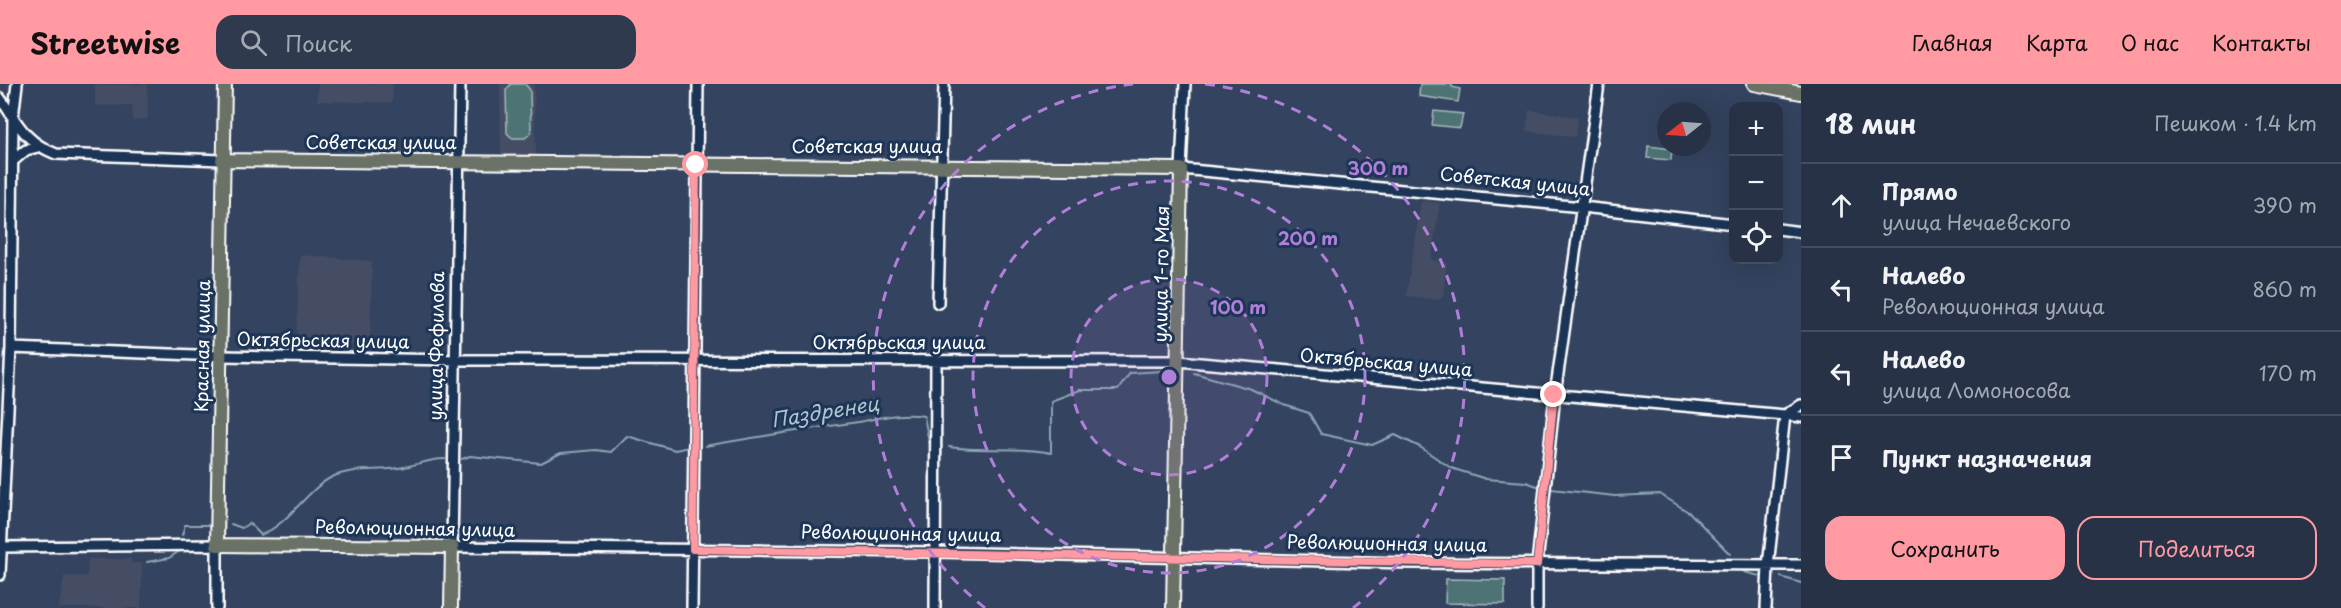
<!DOCTYPE html>
<html lang="ru">
<head>
<meta charset="utf-8">
<style>
	:root { --surface:#273247; --page:#2f3a4e; --text:#f1f3f6; --muted:#a4aab4; --line:#434d60; --accent:#ff9aa2 }
	body { margin:0; font-family:"Playpen Sans",sans-serif; background:var(--page); color:var(--text) }
	.controls { position:absolute; right:18px; top:18px; display:grid; overflow:hidden; border-radius:12px; box-shadow:0 6px 24px #0002 }
	.controls button { width:54px; height:54px; display:grid; place-items:center; padding:0; border:0; border-bottom:2px solid var(--line); background:var(--surface); color:var(--text); font:30px sans-serif }
	.compass { position:absolute; left:1657px; top:18px; width:54px; height:54px; border-radius:50%; background:var(--surface); box-shadow:0 6px 24px #0002; rotate:253deg }
	.stop { position:absolute; width:18px; height:18px; margin:-14px; border:4px solid #ff9aa2; border-radius:50%; background:#fff }
	.stop.end { background:#ff9aa2; border-color:#fff; box-shadow:0 2px 6px #0008 }
	.list { margin:0; padding:0; list-style:none }
	h2 { display:flex; justify-content:space-between; align-items:center; height:78px; margin:0; padding:0 24px; font-size:26px }
	h2 small { font-size:20px; font-weight:400; color:var(--muted) }
	.list li { display:grid; grid-template-columns:39px 1fr auto; gap:18px; align-items:center; box-sizing:border-box; height:84px; padding:0 24px; border-top:2px solid var(--line) }
	.list b { display:block; font-size:22px; white-space:nowrap }
	.list p { margin:0; font-size:20px; white-space:nowrap; color:var(--muted) }
	.list em { font-size:20px; font-style:normal; color:var(--muted) }
	.actions { display:flex; gap:12px; padding:18px 24px }
	.actions a { flex:1; padding:14px 0; border:2px solid var(--accent); border-radius:18px; text-align:center; font-size:21px; color:var(--accent) }
	.actions .main { background:var(--accent); color:#111 }
	.icon { flex:none; width:33px; height:33px; fill:none; stroke:currentColor; stroke-width:2; stroke-linecap:round; stroke-linejoin:round }
	.map { position:relative; flex:none; width:1801px; height:524px; overflow:hidden }
	header { display:flex; align-items:center; gap:36px; box-sizing:border-box; height:84px; padding:0 30px; background:var(--accent); color:#111 }
	header strong { font-size:28px }
	nav { display:flex; gap:33px; margin-inline-start:auto; font-size:21px }
	.search { width:420px; height:54px; background:var(--page); display:flex; align-items:center; gap:15px; box-sizing:border-box; padding:0 21px; border-radius:18px; color:var(--muted); font-size:22px }
	main { display:flex }
	aside { flex:1; background:var(--surface) }
	.map>svg:first-child { display:block }
	.built { fill:#444d65 }
	.green { fill:#4d7375; stroke:#a6b9ba; stroke-width:1.5 }
	.lines { fill:none; stroke-linecap:round; stroke-linejoin:round }
	.stream { stroke:#8ca6b5; stroke-width:2 }
	.minor-casing { stroke:#fff; stroke-width:14 }
	.major-casing { stroke:#fff; stroke-width:16 }
	.minor { stroke:#1d3557; stroke-width:9 }
	.major { stroke:#6a7166; stroke-width:12 }
	.route { stroke:#ff9aa2; stroke-width:8 }
	.ring { fill:none; stroke:#b080d9; stroke-width:3; stroke-dasharray:10 8 }
	.labels { text-anchor:middle; stroke-width:6; stroke-linejoin:round; paint-order:stroke }
	.street-label { font-size:18px; fill:#fff; stroke:#1d3557 }
	.water-label { font-size:20px; font-style:italic; fill:#b2c4cd; stroke:#1d3557 }
	.centre { fill:#b080d9; stroke:#1d3557; stroke-width:3 }
	.ring-label { font-size:18px; text-anchor:middle; font-weight:bold; fill:#b080d9; stroke:#1d3557; stroke-width:6; stroke-linejoin:round; paint-order:stroke }
</style>
</head>
<body>
<header>
<strong>Streetwise</strong>
<div class="search"><svg class="icon" aria-label="search" viewBox="0 0 24 24"><circle cx="10" cy="10" r="6"/><path d="M15 15l6 6"/></svg>Поиск</div>
<nav><a>Главная</a><a>Карта</a><a>О нас</a><a>Контакты</a></nav>
</header>
<main>
<div class="map">
<svg width="1801" height="524" viewBox="0 0 1801 524">
	<rect width="100%" height="100%" fill="#34435f"/>
	<filter id="ink" filterUnits="userSpaceOnUse"><feTurbulence type="fractalNoise" baseFrequency=".0167" numOctaves="2"/><feDisplacementMap in="SourceGraphic" scale="12" xChannelSelector="R" yChannelSelector="G"/><feConvolveMatrix kernelMatrix="1 2 1 2 8 2 1 2 1" color-interpolation-filters="sRGB"/></filter>
	<g filter="url(#ink)">
		<path class="built" d="M147,0L148,35L133,36L132,21L95,22V1Z
			M318,0H393L392,19L317,17Z
			M500,0H534L536,73L501,74Z
			M1529,26L1578,33L1575,53L1526,47Z
			M1421,117L1440,119L1431,176L1447,179L1443,212L1439,216L1406,212Z
			M300,171L372,177L370,262L296,259Z
			M88,475H131V479H142L141,524H59L64,492H87Z"/>
		<path class="green" d="M511,0H525L530,6L531,49L525,54H512L507,49L506,6Z
			M1420,0H1452V3L1460,5L1458,18L1419,12Z
			M1434,27L1463,30L1460,44L1432,41Z
			M1648,62L1672,65L1671,76L1647,74Z
			M1446,495L1505,496V520L1445,519Z"/>
		<g class="lines">
			<path class="stream" d="M1194,289L1251,305L1284,321L1309,329L1321,350L1372,361L1395,351L1420,363L1451,384L1486,395L1526,398L1540,403
				M705,362C754,353 802,346 851,339C878,335 896,328 924,332L929,358
				M949,363C983,368 1018,362 1051,369V317L1080,306H1118L1130,289L1162,287
				M462,375L470,372L541,379L561,369L596,366L611,368L627,352L675,366L689,363
				M1551,405L1615,412L1660,410L1690,429L1730,470
				M231,440L242,444L249,439L261,451C290,439 306,406 332,393C357,382 384,389 409,382C422,379 431,375 445,375
				M182,451L185,441H214
				M147,478L169,474L181,466
				M1744,488L1760,492
				M1781,493L1801,499"/>
			<defs>
				<path id="minor" d="M460,0L452,463L934,468L1409,479L1801,481
					M1185,0L1181,85L1582,123L1734,140
					M0,14C19,41 24,57 56,70L222,76
					M13,77L26,66L38,63
					M1778,145L1801,148
					M938,219L944,0
					M11,264L222,272L456,276L1178,277L1785,331L1801,321
					M0,463L217,461V524
					M0,491L11,264L13,34L17,0
					M692,524L698,0
					M935,524L936,276
					M1537,524V480L1555,311L1599,0
					M1766,524L1768,482L1785,331L1801,333"/>
				<path id="major" d="M225,0L217,461L452,463L451,524
					M1754,0L1801,9
					M222,76L1181,85L1173,524"/>
			</defs>
			<use href="#minor" class="minor-casing"/>
			<use href="#major" class="major-casing"/>
			<use href="#minor" class="minor"/>
			<use href="#major" class="major"/>
		</g>
	</g>
	<g class="lines" filter="url(#ink)">
		<path class="route" d="M696,81L693,465L1537,480L1554,311"/>
	</g>
	<circle cx="1169" cy="293" r="98" fill="#b080d9" fill-opacity=".12"/>
	<g class="ring">
		<circle cx="1169" cy="293" r="98"/>
		<circle cx="1169" cy="293" r="196"/>
		<path d="M985 524A295 295 0 0 1 1133 0M1205 0A295 295 0 0 1 1353 524"/>
	</g>
	<g class="labels">
		<g class="street-label">
			<text x="381" y="65">Советская улица</text>
			<text x="867" y="69">Советская улица</text>
			<text transform="translate(1515 98) rotate(6)" y="6">Советская улица</text>
			<text transform="translate(1162 190) rotate(-89)" y="6">улица 1-го Мая</text>
			<text transform="translate(323 257) rotate(1)" y="6">Октябрьская улица</text>
			<text x="899" y="265">Октябрьская улица</text>
			<text transform="translate(203 262) rotate(-89)" y="6">Красная улица</text>
			<text transform="translate(437 262) rotate(-89)" y="6">улица Фефилова</text>
			<text transform="translate(1386 279) rotate(5)" y="6">Октябрьская улица</text>
			<text transform="translate(415 445) rotate(1)" y="6">Революционная улица</text>
			<text transform="translate(901 450) rotate(1)" y="6">Революционная улица</text>
			<text transform="translate(1387 460) rotate(1)" y="6">Революционная улица</text>
		</g>
		<g class="water-label">
			<text transform="translate(825 328) rotate(-9)" y="7">Паздренец</text>
		</g>
	</g>
	<circle cx="1169" cy="293" r="9" class="centre"/>
	<g class="ring-label">
		<text x="1378" y="91">300 m</text>
		<text x="1308" y="161">200 m</text>
		<text x="1238" y="230">100 m</text>
	</g>
</svg>
<div class="controls">
<button>+</button>
<button>−</button>
<button><svg class="icon" aria-label="locate" viewBox="0 0 24 24"><circle cx="12" cy="12" r="6"/><path d="M12 2v4M12 18v4M2 12h4M18 12h4"/></svg></button>
</div>
<svg class="compass" viewBox="-18 -18 36 36"><path d="M0-13l5 13h-10z" fill="#e53935"/><path d="M0 13l5-13h-10z" fill="#a4aab4"/></svg>
<div class="stop" style="left:696px;top:81px"></div>
<div class="stop end" style="left:1554px;top:311px"></div>
</div>
<aside>
<h2>18 мин<small>Пешком · 1.4 km</small></h2>
<ul class="list">
<li><svg class="icon" aria-label="ahead" viewBox="0 0 24 24"><path d="M12 20V5M6 11l6-6 6 6"/></svg><div><b>Прямо</b><p>улица Нечаевского</p></div><em>390 m</em></li>
<li><svg class="icon" aria-label="left" viewBox="0 0 24 24"><path d="M17 20v-9H6M10 6l-5 5 5 5"/></svg><div><b>Налево</b><p>Революционная улица</p></div><em>860 m</em></li>
<li><svg class="icon" aria-label="left" viewBox="0 0 24 24"><path d="M17 20v-9H6M10 6l-5 5 5 5"/></svg><div><b>Налево</b><p>улица Ломоносова</p></div><em>170 m</em></li>
<li><svg class="icon" aria-label="arrive" viewBox="0 0 24 24"><path d="M6 21V4h12l-3 4 3 4H6"/></svg><div><b>Пункт назначения</b></div></li>
</ul>
<div class="actions"><a class="main">Сохранить</a><a>Поделиться</a></div>
</aside>
</main>
</body>
</html>
